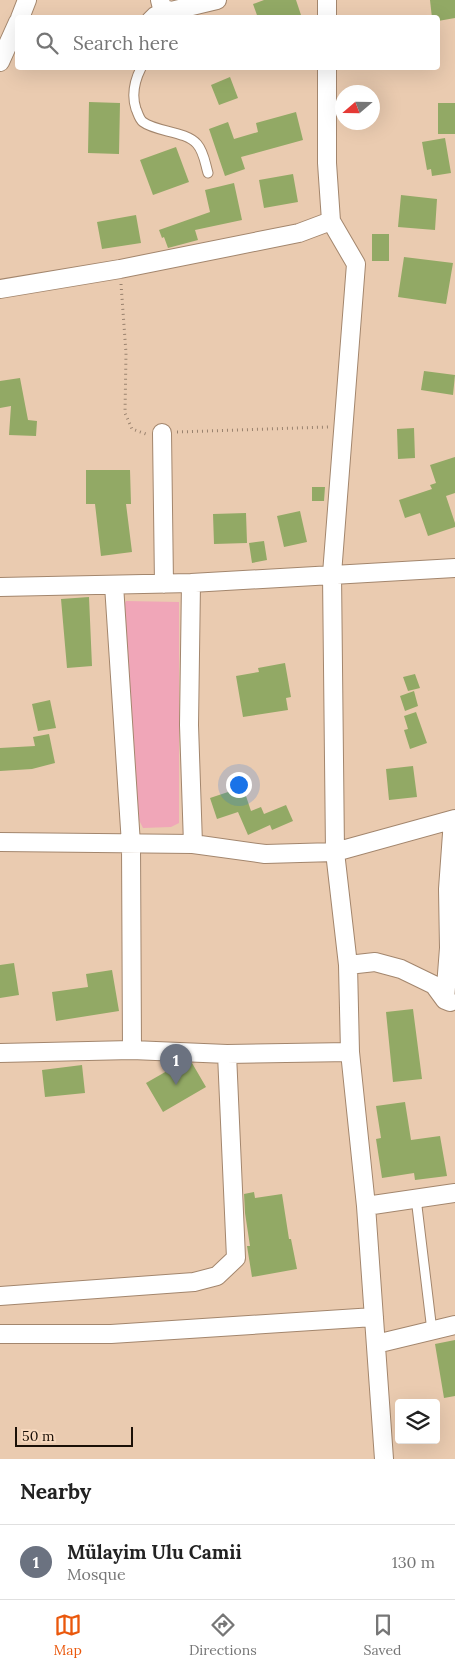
<!DOCTYPE html>
<html lang="en">
<head>
<meta charset="utf-8">
<style>
	:root { --surface:#fff; --page:#f6f6f6; --text:#222; --muted:#767676; --line:#e0e0e0; --accent:#ea580c }
	body { margin:0; font-family:Lora,serif; background:var(--page); color:var(--text) }
	.controls { position:absolute; right:15px; bottom:15px; display:grid; overflow:hidden; border-radius:5px; box-shadow:0 5px 20px #0002 }
	.controls button { width:45px; height:45px; display:grid; place-items:center; padding:0; border:0; border-bottom:1px solid var(--line); background:var(--surface); color:var(--text); font:25px sans-serif }
	.compass { position:absolute; left:335px; top:85px; width:45px; height:45px; border-radius:50%; background:var(--surface); box-shadow:0 5px 20px #0002; rotate:250deg }
	.scale { position:absolute; left:15px; bottom:12px; width:118px; box-sizing:border-box; padding-left:5px; border:2px solid #1b1007; border-top:0; font-size:14px; line-height:18px; white-space:nowrap; color:#1b1007; -webkit-text-stroke:4px #f7d8bd; paint-order:stroke }
	.you { position:absolute; left:238px; top:784px; width:18px; height:18px; margin:-12px; border:4px solid #fff; border-radius:50%; background:#1a73e8; box-shadow:0 0 0 8px #1a73e833 }
	.badge { display:grid; place-items:center; width:32px; height:32px; border-radius:50%; background:var(--accent); color:#fff; font-size:16px; font-weight:700 }
	.pin { position:absolute; translate:-50% -41px; filter:drop-shadow(0 1px 2px #0008) }
	.pin::after { content:''; position:absolute; top:26px; width:18px; height:15px; background:inherit; clip-path:polygon(0 0,100% 0,50% 100%) }
	.list { margin:0; padding:0; list-style:none }
	h2 { display:flex; justify-content:space-between; align-items:center; height:65px; margin:0; padding:0 20px; font-size:21px }
	h2 small { font-size:16px; font-weight:400; color:var(--muted) }
	.list li { display:grid; grid-template-columns:32px 1fr auto; gap:15px; align-items:center; box-sizing:border-box; height:75px; padding:0 20px; border-top:1px solid var(--line) }
	.list b { display:block; font-size:19px; white-space:nowrap }
	.list p { margin:0; font-size:16px; white-space:nowrap; color:var(--muted) }
	.list em { font-size:16px; font-style:normal; color:var(--muted) }
	.icon { flex:none; width:28px; height:28px; fill:none; stroke:currentColor; stroke-width:2; stroke-linecap:round; stroke-linejoin:round }
	.map { position:relative; flex:none; width:455px; height:1459px; overflow:hidden }
	.search { position:absolute; background:var(--surface); box-shadow:0 5px 20px #0002; left:15px; right:15px; top:15px; height:55px; display:flex; align-items:center; gap:12px; box-sizing:border-box; padding:0 18px; border-radius:5px; color:var(--muted); font-size:19px }
	.sheet { height:140px; background:var(--surface) }
	nav { display:flex; justify-content:space-around; align-items:center; box-sizing:border-box; height:70px; border-top:1px solid var(--line); background:var(--surface); font-size:14px; color:var(--muted) }
	nav a { display:grid; justify-items:center; gap:2px }
	nav .on { color:var(--accent) }
	.map>svg:first-child { display:block }
	.green { fill:#f0a6b8 }
	.building { fill:#92a965 }
	.lines { fill:none; stroke-linecap:round; stroke-linejoin:round }
	.lane-casing { stroke:#a3866d; stroke-width:11 }
	.street-casing { stroke:#a3866d; stroke-width:20 }
	.path { stroke:#99826e; stroke-width:3; stroke-dasharray:1 4; stroke-linecap:butt }
	.lane { stroke:#fff; stroke-width:9 }
	.street { stroke:#fff; stroke-width:18 }
</style>
</head>
<body>
<div class="map">
<svg width="455" height="1459" viewBox="0 0 455 1459">
	<rect width="100%" height="100%" fill="#eacbb0"/>
	<path class="green" d="M126,601L179,602V823L171,827L143,828L138,818L122,609Z"/>
	<path class="building" d="M264,0H296L302,18H258L253,4Z
		M430,0H455V18L438,21V18H432Z
		M230,77L238,98L219,105L211,85Z
		M89,102L120,103L119,154L88,153Z
		M438,103H455V134H438Z
		M296,112L303,140L241,157L245,169L225,176L209,129L228,122L234,139L258,132L256,123Z
		M445,138L451,173L432,176L431,169L427,170L422,142Z
		M176,147L189,182L153,195L140,160Z
		M293,174L298,202L264,208L259,180Z
		M234,183L242,220L195,230L198,240L168,248L164,237L162,238L159,230L210,212L205,190Z
		M401,195L437,199L435,230L398,227Z
		M136,215L141,243L102,249L97,222Z
		M372,234H389V261H372Z
		M404,257L453,263L446,304L398,297Z
		M424,371L455,375L453,395L421,390Z
		M20,378L28,420L37,421L36,436L9,435L11,406L0,408V381Z
		M414,428L415,458L398,459L397,429Z
		M455,457V493L446,496L455,523V527L428,536L420,513L405,518L399,500L432,489L430,485L436,483L430,465Z
		M86,470H130L131,504H126L132,552L101,556L95,504H86Z
		M312,487H325L324,501H312Z
		M300,511L307,542L284,547L277,516Z
		M246,513L247,543L214,544L213,514Z
		M264,541L267,560L252,563L249,543Z
		M89,597L92,666L67,668L61,599Z
		M285,663L291,697L286,698L288,710L243,717L236,676L259,672L258,668Z
		M415,674L420,688L408,691L403,677Z
		M414,691L418,706L405,711L400,696Z
		M50,700L56,728L38,731L32,704Z
		M416,712L427,743L410,749L404,730L408,729L404,716Z
		M49,734L55,763L32,769L0,771V748L35,746L33,737Z
		M413,766L417,797L389,800L386,769Z
		M243,787L251,811L261,807L264,814L286,805L293,821L272,830L270,825L248,835L238,812L217,819L210,798Z
		M14,963L19,995L0,998V965Z
		M112,970L119,1011L56,1021L52,992L88,987L86,974Z
		M413,1009L422,1079L393,1082L386,1012Z
		M181,1063H192L206,1087L163,1112L146,1083Z
		M82,1065L85,1093L45,1097L42,1070Z
		M405,1102L411,1140L440,1136L447,1176L415,1180L414,1173L382,1178L376,1139L381,1138L376,1106Z
		M254,1192L255,1198L282,1194L289,1239H291L297,1269L252,1277L247,1246H250L245,1213L244,1194Z
		M455,1340V1396L444,1398L435,1344Z"/>
	<g class="lines">
		<defs>
			<path id="lane" d="M147,18L153,12L162,8
				M141,68C135,80 131,94 136,109C138,113 139,119 143,122C156,132 186,131 197,144C204,152 205,163 208,173
				M416,1198L432,1331"/>
			<path id="street" d="M160,0L162,8L171,11L217,0
				M20,18L27,0
				M327,18V0
				M0,62L18,22
				M327,68V163L331,221L356,264L332,574L335,852L348,965L350,1052L366,1206L384,1459
				M0,289L120,269L299,233L331,221
				M162,433L164,584
				M191,583L189,725L193,844
				M114,585L131,844L132,1050
				M0,587L191,583L455,568
				M0,842L193,844L265,854L335,852L455,819
				M348,965L375,962L401,969L434,985L445,1000L450,1002
				M445,1000L449,948L448,889L453,820
				M0,1053L132,1050L227,1054L350,1052
				M366,1206L455,1193
				M0,1296L194,1282L217,1276L236,1258L227,1054
				M0,1334H111L374,1317
				M376,1344L455,1325"/>
		</defs>
		<use href="#lane" class="lane-casing"/>
		<use href="#street" class="street-casing"/>
		<path class="path" d="M121,284L126,353L125,413L132,429L146,434
			M177,432L328,427"/>
		<use href="#lane" class="lane"/>
		<use href="#street" class="street"/>
	</g>
</svg>
<div class="controls">
<button><svg class="icon" aria-label="layers" viewBox="0 0 24 24"><path d="M12 4l9 5-9 5-9-5zM3 14l9 5 9-5"/></svg></button>
</div>
<svg class="compass" viewBox="-18 -18 36 36"><path d="M0-13l5 13h-10z" fill="#e53935"/><path d="M0 13l5-13h-10z" fill="#767676"/></svg>
<div class="scale">50 m</div>
<div class="you"></div>
<div class="pin badge" style="left:176px;top:1085px;background:#6b7280">1</div>
<div class="search"><svg class="icon" aria-label="search" viewBox="0 0 24 24"><circle cx="10" cy="10" r="6"/><path d="M15 15l6 6"/></svg>Search here</div>
</div>
<section class="sheet">
<h2>Nearby<small></small></h2>
<ul class="list">
<li><span class="badge" style="background:#6b7280">1</span><div><b>Mülayim Ulu Camii</b><p>Mosque</p></div><em>130 m</em></li>
</ul>
</section>
<nav>
<a class="on"><svg class="icon" aria-label="map" viewBox="0 0 24 24"><path d="M3 6l6-2 6 2 6-2v14l-6 2-6-2-6 2zM9 4v14M15 6v14"/></svg>Map</a>
<a><svg class="icon" aria-label="directions" viewBox="0 0 24 24"><path d="M12 3l9 9-9 9-9-9zM9 14v-3h6M13 9l2 2-2 2"/></svg>Directions</a>
<a><svg class="icon" aria-label="saved" viewBox="0 0 24 24"><path d="M7 4h10v16l-5-4-5 4z"/></svg>Saved</a>
</nav>
</body>
</html>
